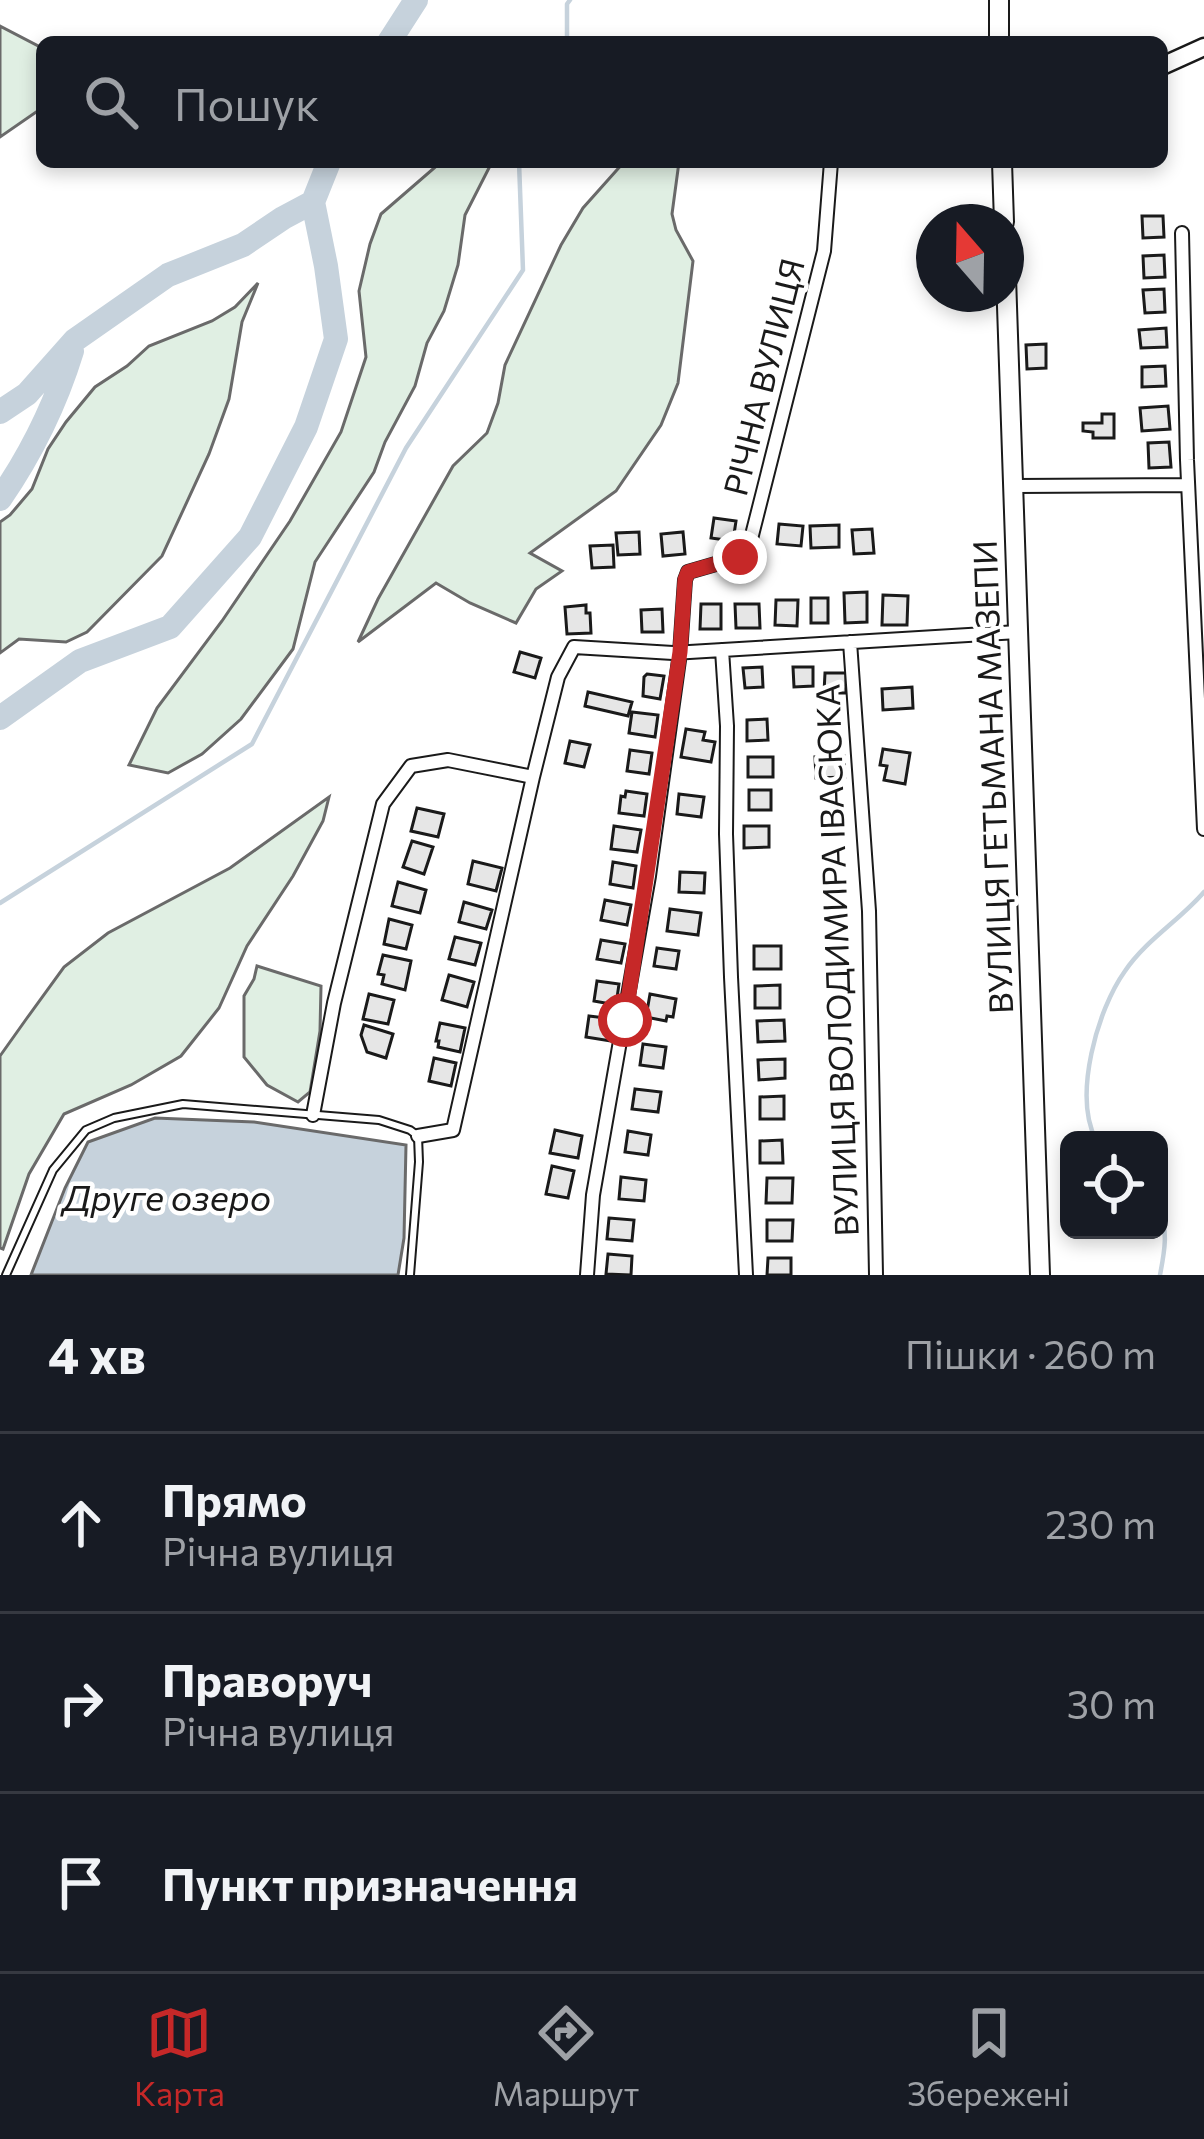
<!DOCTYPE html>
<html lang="uk">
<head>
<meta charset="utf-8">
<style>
	:root { --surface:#171b24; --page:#20242c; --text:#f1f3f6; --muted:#9ea1a6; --line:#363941; --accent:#c62828 }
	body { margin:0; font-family:Commissioner,sans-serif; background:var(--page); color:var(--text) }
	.controls { position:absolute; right:36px; bottom:36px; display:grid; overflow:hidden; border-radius:18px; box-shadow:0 6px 18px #0003 }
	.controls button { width:108px; height:108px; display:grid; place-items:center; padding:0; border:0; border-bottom:3px solid var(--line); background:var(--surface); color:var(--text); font:60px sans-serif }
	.compass { position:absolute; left:916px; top:204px; width:108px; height:108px; border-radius:50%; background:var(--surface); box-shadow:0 6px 18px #0003; rotate:340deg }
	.stop { position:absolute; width:36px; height:36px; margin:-27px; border:9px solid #c62828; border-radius:50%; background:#fff }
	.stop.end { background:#c62828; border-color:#fff; box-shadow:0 3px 12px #0008 }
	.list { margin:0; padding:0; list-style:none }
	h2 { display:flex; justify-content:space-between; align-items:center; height:156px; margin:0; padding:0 48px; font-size:51px }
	h2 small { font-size:39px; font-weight:400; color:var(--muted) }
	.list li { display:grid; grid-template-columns:78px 1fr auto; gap:36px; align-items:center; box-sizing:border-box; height:180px; padding:0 48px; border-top:3px solid var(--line) }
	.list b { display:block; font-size:45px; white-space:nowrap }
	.list p { margin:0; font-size:39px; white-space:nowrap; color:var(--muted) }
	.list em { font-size:39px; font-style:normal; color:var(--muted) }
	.icon { flex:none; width:66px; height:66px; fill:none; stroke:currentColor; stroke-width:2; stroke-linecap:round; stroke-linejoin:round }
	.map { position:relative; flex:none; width:1204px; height:1275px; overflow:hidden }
	.search { position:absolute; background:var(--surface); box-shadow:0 6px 18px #0003; left:36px; right:36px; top:36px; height:132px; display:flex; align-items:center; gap:30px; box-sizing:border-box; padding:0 42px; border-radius:18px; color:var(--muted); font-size:45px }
	.sheet { height:696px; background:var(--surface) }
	nav { display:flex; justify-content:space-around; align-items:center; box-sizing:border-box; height:168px; border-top:3px solid var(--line); background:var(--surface); font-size:33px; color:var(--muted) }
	nav a { display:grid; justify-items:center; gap:6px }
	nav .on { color:var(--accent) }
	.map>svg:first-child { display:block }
	.green { fill:#e0efe3; stroke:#6a6a6a; stroke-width:3 }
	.water { fill:#c6d2dc; stroke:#6a6a6a; stroke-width:3 }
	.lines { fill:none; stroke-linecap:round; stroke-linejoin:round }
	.stream { stroke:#c6d2dc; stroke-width:4.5 }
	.river { stroke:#c6d2dc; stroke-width:24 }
	.building { fill:#e6e6e6; stroke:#1a1a1a; stroke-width:3 }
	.service-casing { stroke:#1a1a1a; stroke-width:10 }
	.minor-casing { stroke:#1a1a1a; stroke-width:16 }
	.secondary-casing { stroke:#1a1a1a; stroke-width:21 }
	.primary-casing { stroke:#1a1a1a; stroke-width:22 }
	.service { stroke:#fff; stroke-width:6 }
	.minor { stroke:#fff; stroke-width:12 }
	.secondary { stroke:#fff; stroke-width:16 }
	.primary { stroke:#fff; stroke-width:18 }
	.route { stroke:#c62828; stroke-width:15 }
	.labels { text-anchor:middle; stroke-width:9; stroke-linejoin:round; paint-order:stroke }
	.street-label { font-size:33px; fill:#1a1a1a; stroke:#fff }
	.water-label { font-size:36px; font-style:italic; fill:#1a1a1a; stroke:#fff }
</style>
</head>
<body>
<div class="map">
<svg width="1204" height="1275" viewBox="0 0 1204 1275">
	<rect width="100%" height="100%" fill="#fff"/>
	<path class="green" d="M0,26L42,48V108L0,137Z
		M441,162H492L465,215L458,265L444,311L427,343L415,386L385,442L374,472L315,562L293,649L241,719L202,754L168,773L129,765L157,708L222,621L290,521L341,432L366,357L359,291L370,244L381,214Z
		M624,162H679L672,214L676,230L693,261L678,383L661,425L616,491L530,553L562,571L536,589L516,623L470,603L436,583L358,642L378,599L453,466L487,433L498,403L505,365L561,245L583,208Z
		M258,283L242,322L229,399L209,454L162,556L87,632L66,642L19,639L0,653V522L10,515L32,489L48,449L66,422L95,387L127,366L149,346L212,321L235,307Z
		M329,797L323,821L293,876L247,946L219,1008L181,1056L131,1085L64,1114L29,1174L3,1249L0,1248V1056L27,1018L64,967L108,933L230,868Z
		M257,966L321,986L320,1031L310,1092L298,1102L267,1085L244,1057V996L254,979Z"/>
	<path class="water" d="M155,1118L254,1122L406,1145L404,1238L398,1275H31L65,1188L88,1142Z"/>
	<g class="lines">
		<path class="stream" d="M567,42V4L570,0
			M0,903L252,744L406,448L523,270L519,162
			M1096,1140C1073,1096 1097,1010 1125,971C1146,940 1180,920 1204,892
			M1159,1211C1169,1231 1164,1254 1160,1275"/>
		<path class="river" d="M389,42L416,0
			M0,412L27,394L75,340L168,275L243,245L283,218L313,202
			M0,499C31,454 56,403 72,351
			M0,718L80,661L170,627L250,537L306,427L336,339L326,266L313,202L329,162"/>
	</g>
	<path class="building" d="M1142,216H1163L1164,237L1143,238Z
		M1164,255L1165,277L1144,278L1143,256Z
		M1164,289L1165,312L1145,313L1143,290Z
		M1166,328L1167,347L1141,348L1139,330Z
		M1046,344V368L1027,369L1026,345Z
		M1165,366L1166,386L1142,387V367Z
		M1168,406L1170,429L1142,431L1140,408Z
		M1102,414H1114V438H1093V432L1083,431V423H1102Z
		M1169,442L1171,467L1149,468L1148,443Z
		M714,518L736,521L733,541L711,538Z
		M779,524L803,526L801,546L777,544Z
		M839,525V547L811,548L810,526Z
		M872,529L874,553L854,554L852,530Z
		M639,532L640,554L618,555L616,533Z
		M683,532L685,554L663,556L661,534Z
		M613,545L614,567L592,568L590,546Z
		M867,592V622L845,623L844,593Z
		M883,595L908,596L907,625H882Z
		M811,598H828V623H811Z
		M776,600H798L797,626L775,625Z
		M701,604H721V629H700Z
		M735,604H759L760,628H736Z
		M586,605V613H590L591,633L567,634L565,607Z
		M662,609L663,632H642L641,610Z
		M520,652L541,658L535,678L514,672Z
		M762,667L763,687L745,688L743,668Z
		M793,667H813V686L794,687Z
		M825,673H846V693H824Z
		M647,674L664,676L660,699L643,696L644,677Z
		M912,687L913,708L883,710L882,689Z
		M588,692L632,702L628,716L585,706Z
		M632,712L658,715L655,737L629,733Z
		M767,719L768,740L747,741V720Z
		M686,729L705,732L703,740L715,742L711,762L681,757Z
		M570,741L590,745L584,767L565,763Z
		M883,749L910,753L905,784L884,780L887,766L880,765Z
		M630,750L652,753L649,774L627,771Z
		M844,756L845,777L816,778L815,757Z
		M748,757H773V777H748Z
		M749,790H771V810H749Z
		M626,791L647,794L644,816L619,813L621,796L625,797Z
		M679,794L704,797L701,817L677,814Z
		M417,808L444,814L438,837L411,831Z
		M614,826L641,830L637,852L611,849Z
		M744,826H769V847L744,848Z
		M412,841L433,847L424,874L403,867Z
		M473,861L502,868L496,891L468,884Z
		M613,862L636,866L633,888L610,884Z
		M680,872L705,873L704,893L679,892Z
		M398,882L426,890L420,913L392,906Z
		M605,900L631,905L627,925L601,920Z
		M464,902L492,910L486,929L459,922Z
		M670,909L701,913L698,935L667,931Z
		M389,919L412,925L406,949L384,944Z
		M455,937L481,943L475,965L449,959Z
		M601,940L625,944L621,963L597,959Z
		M754,946H781V969H754Z
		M657,948L679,951L676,969L654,966Z
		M383,955L411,961L405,990L382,984L384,975L378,974Z
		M449,975L474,982L467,1007L442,1000Z
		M597,981L619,984L616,1005L594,1001Z
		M780,985V1008H755V986Z
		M369,994L394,1000L388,1024L363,1019Z
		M650,994L676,999L673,1017L667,1016L666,1021L646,1017Z
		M589,1016L614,1019L611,1041L586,1037Z
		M784,1020L785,1041L758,1042L757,1021Z
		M440,1023L465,1028L460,1052L438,1047L439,1041H436Z
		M364,1025L393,1034L386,1058L367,1052L361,1035Z
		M643,1044L666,1047L663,1068L640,1065Z
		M434,1058L456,1063L451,1086L429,1081Z
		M785,1059V1078L759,1080L758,1060Z
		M635,1089L661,1092L658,1112L632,1109Z
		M784,1096V1119H760V1097Z
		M555,1130L582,1136L578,1158L550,1153Z
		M628,1131L651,1135L648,1155L625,1152Z
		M782,1140L783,1163H760V1141Z
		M552,1166L574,1171L568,1198L546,1194Z
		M621,1177L646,1180L644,1201L619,1199Z
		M767,1178H793L792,1203H766Z
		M609,1218L634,1220L632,1241L607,1239Z
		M767,1220H793L792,1241H767Z
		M608,1254L632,1256L631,1275L606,1274Z
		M768,1258H791V1275H767Z"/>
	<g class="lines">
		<defs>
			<path id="service" d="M6,1275L53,1170L86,1130L114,1118L183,1104L379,1120L410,1130L418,1136L419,1162L410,1275"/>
			<path id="minor" d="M1182,233L1187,460L1204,829
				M1013,486L1188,485
				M850,642L869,911L876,1275
				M722,650L727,726L726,834L731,977L746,1275
				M313,1115L334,1003L383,804L411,766L448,760L533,777L558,677L574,647L673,653L1018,632
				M418,1136L453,1130L533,777
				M587,1275L593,1195L649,876L680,653L685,580L688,572L740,557L751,539L824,251L831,162"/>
			<path id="secondary" d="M1162,66L1204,47"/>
			<path id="primary" d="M999,0V42
				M1002,162L1004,222
				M1006,277L1040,1275"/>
		</defs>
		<use href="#service" class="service-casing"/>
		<use href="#minor" class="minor-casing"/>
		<use href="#secondary" class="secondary-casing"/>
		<use href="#primary" class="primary-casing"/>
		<use href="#service" class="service"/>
		<use href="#minor" class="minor"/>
		<use href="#secondary" class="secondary"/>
		<use href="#primary" class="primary"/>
	</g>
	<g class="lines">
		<path class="route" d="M625,1020L680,652L685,580L688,572L740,557"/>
	</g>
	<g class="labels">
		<g class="street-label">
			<text transform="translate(764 377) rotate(-76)" y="12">РІЧНА ВУЛИЦЯ</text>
			<text transform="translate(993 777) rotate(-92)" y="12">ВУЛИЦЯ ГЕТЬМАНА МАЗЕПИ</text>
			<text transform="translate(837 960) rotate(-92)" y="12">ВУЛИЦЯ ВОЛОДИМИРА ІВАСЮКА</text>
		</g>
		<g class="water-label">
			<text x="167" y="1211">Друге озеро</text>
		</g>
	</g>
</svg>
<div class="controls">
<button><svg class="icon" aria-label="locate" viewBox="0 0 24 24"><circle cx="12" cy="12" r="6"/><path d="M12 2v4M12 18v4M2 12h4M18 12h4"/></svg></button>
</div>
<svg class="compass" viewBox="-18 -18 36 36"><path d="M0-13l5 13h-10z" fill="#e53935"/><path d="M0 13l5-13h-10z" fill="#9ea1a6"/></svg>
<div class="stop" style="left:625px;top:1020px"></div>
<div class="stop end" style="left:740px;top:557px"></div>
<div class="search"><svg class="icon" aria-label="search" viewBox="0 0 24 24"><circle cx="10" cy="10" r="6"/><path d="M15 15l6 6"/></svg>Пошук</div>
</div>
<section class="sheet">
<h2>4 хв<small>Пішки · 260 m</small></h2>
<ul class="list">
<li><svg class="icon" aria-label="ahead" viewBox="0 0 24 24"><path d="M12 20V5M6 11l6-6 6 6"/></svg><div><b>Прямо</b><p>Річна вулиця</p></div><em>230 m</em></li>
<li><svg class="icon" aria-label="right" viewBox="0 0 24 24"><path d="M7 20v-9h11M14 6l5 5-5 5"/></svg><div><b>Праворуч</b><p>Річна вулиця</p></div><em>30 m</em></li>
<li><svg class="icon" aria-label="arrive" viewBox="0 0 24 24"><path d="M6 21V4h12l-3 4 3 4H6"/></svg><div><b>Пункт призначення</b></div></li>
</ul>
</section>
<nav>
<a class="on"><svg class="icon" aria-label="map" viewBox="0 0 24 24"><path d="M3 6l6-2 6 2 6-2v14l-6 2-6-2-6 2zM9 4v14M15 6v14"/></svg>Карта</a>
<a><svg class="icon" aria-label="directions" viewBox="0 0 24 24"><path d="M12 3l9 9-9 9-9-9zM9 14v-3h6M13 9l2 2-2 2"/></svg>Маршрут</a>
<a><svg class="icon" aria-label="saved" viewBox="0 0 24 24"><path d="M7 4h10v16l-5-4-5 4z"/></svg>Збережені</a>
</nav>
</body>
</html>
